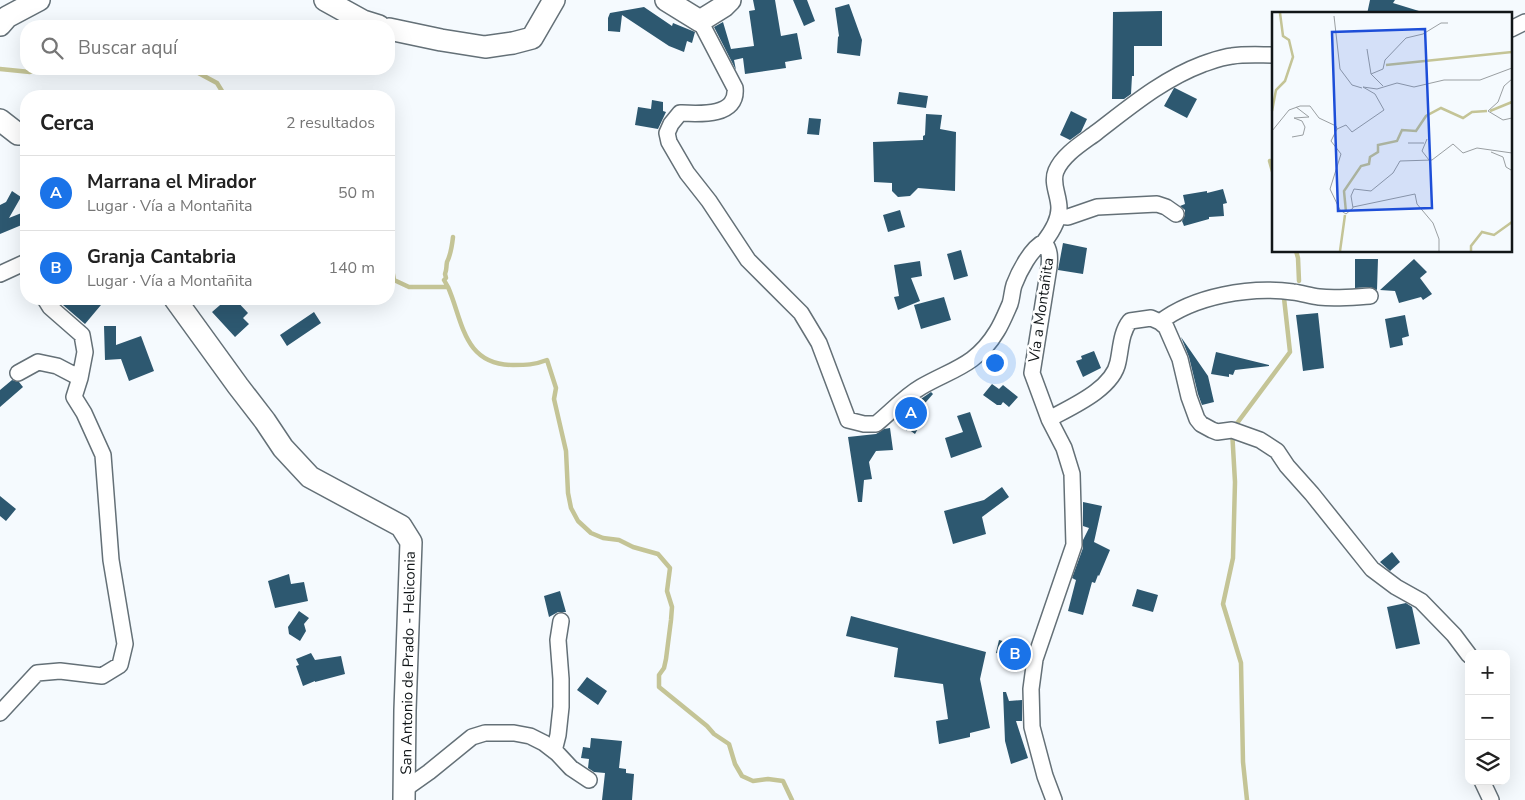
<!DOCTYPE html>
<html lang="es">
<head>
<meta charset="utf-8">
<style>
	:root { --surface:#fff; --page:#f6f6f6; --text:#222; --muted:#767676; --line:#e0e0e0; --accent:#1a73e8 }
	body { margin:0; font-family:"Nunito Sans",sans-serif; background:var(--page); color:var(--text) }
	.controls { position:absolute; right:15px; bottom:15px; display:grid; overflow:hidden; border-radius:10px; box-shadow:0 5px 20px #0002 }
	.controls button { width:45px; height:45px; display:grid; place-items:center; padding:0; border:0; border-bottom:1px solid var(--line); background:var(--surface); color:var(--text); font:25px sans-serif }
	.you { position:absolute; left:994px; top:362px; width:18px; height:18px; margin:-12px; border:4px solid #fff; border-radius:50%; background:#1a73e8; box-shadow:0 0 0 8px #1a73e833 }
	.badge { display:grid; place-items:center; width:32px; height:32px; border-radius:50%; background:var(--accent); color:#fff; font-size:16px; font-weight:700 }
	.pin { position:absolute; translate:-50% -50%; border:2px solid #fff; box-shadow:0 1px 5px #0006 }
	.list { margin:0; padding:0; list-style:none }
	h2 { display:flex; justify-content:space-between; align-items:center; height:65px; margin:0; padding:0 20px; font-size:21px }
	h2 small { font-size:16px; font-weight:400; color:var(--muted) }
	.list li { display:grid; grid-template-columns:32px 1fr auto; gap:15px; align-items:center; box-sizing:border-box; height:75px; padding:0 20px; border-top:1px solid var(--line) }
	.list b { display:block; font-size:19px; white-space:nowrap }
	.list p { margin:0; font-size:16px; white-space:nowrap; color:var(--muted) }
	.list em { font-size:16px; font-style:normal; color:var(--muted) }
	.icon { flex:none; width:28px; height:28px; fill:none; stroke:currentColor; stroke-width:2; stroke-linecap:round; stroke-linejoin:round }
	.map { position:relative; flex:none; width:1525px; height:800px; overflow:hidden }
	.search { position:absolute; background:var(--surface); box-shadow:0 5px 20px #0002; left:20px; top:20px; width:375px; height:55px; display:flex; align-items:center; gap:12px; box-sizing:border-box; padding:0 18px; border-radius:20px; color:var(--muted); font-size:19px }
	.panel { position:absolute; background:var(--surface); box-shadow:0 5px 20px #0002; left:20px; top:90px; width:375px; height:215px; border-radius:20px }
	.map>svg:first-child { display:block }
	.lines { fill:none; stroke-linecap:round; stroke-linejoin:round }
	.stream { stroke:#c4c496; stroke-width:4.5 }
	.building { fill:#2d5870 }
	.street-casing { stroke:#647077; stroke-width:18 }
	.secondary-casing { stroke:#647077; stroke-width:24 }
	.street { stroke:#fff; stroke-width:15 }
	.secondary { stroke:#fff; stroke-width:21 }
	.labels { text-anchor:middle; stroke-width:5; stroke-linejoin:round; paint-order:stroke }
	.street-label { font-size:15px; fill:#111618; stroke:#fff }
	.inset-river { fill:none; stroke:#c4c496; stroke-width:2.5 }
	.inset-road { fill:none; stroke:#9a9fa2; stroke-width:1 }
	.view { fill:#1d4ed8; fill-opacity:0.15; stroke:#1d4ed8; stroke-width:2.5 }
	.inset-edge { fill:none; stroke:#111618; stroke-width:2.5 }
</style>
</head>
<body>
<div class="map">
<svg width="1525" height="800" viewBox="0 0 1525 800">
	<rect width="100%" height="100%" fill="#f5fafe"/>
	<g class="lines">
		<path class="stream" d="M0,69L30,72L38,69
			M191,69L217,83L225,96
			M1270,161L1274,175
			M1296,251L1298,258L1299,281
			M389,253L394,280L409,287H448C463,321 463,365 513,365C526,365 534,365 547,360L556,388L554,399L566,451L568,493L571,508L578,521L591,533L603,538L619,540L633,547L658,554L670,568L667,591L672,607L671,620L666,659L664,668L659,675V687L707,726L714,734L729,744L735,764L742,776L753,781L768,779L783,781L792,800
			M448,287L444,280L446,278L445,274C447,269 446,267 447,262C451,254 452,246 453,237
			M1247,800L1243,762L1241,663L1223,604L1233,558L1235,482L1232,430L1290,352L1284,298"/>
	</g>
	<path class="building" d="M753,0H775L781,36L797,33L802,59L785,62L786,68L745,74L743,58L734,60L736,70L714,27L723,22L731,49L754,46L749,11L755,10Z
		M793,0H807L815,21L804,26Z
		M1370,0H1395L1393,3L1419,11V14H1367Z
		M849,4L862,40L860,56L837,53L838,37L839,36L835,8Z
		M644,7L672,26L673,23L695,32L692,43L687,41L684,52L669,46L622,15L620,32L608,31V18L610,13Z
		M1162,11V46H1134V76H1132L1131,94L1124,99H1112L1113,12Z
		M1174,88H1175L1197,99L1187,118L1164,106Z
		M899,92L928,96L926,108L897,104Z
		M652,100L663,102V111L666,112L658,129L635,125L638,107L651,109Z
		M1071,111L1087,119L1081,132L1070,140L1060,135Z
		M926,114L942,115L940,129L956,132L955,191L918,188L910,196L898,197L892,191V183L874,182L873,142L923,140V136L925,135Z
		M809,118L821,119L819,135L807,134Z
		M1223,189L1227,203L1223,204L1224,216L1209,217V219L1184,226L1182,221L1185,215V210L1180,206L1185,204L1183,195L1207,191V193Z
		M12,191L21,197L9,218L24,212V224L0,234V205L6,202Z
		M900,210L905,227L888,232L883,215Z
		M1063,243L1087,248L1083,274L1058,270Z
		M961,250L968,276L954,280L947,254Z
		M1355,259H1378L1377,290L1370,287L1355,288Z
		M1414,259L1427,272L1420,278L1432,294L1423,300L1421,297L1399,303L1395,291L1380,290Z
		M920,261L922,276L911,278L920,301L898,310L894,297L899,296L894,265Z
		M944,297L951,320L921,329L914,305Z
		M56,299H106L85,324Z
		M227,299H235L248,313L243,318L249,324L235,337L212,312Z
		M314,312L321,323L287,346L280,335Z
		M1318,313L1324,368L1303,371L1296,315Z
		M1405,315L1409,336L1402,338L1403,345L1390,348L1385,319Z
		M104,326H116V345L141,336L154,371L129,381L121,359L105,360Z
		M1181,337L1208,376L1214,402L1202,405L1198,394L1189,357Z
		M1094,351L1101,368L1083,377L1076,361L1082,359L1081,356Z
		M1216,352L1269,365V366L1235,370L1233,375L1229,374V377L1211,374Z
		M12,380L19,382L23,387L0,407V390Z
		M992,384L999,389L1003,385L1018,397L1009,407L1003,402L1001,405H997L983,395Z
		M931,392L933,394L919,410L925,416L915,434L908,429L907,431L895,420L915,403Z
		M970,412L982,447L951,458L945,438L963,432L957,416Z
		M890,428L893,450L876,451L869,462L872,479L864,480L862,502H858L848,437L876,434L884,429Z
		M1002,487L1009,497L982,517L986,534L953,544L944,511L984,500Z
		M0,496L16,509L6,521L0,516Z
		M1083,502L1102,506L1094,542L1110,550L1099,576L1098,575L1095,583L1092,582L1083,615L1068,611L1076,580L1072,578L1083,548V540L1089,528L1083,526Z
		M1392,552L1400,562L1390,571L1380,562Z
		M289,574L291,584L304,582L308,601L275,608L268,581Z
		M1137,589L1158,595L1153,612L1132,606Z
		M560,591L566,612H558L549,617L544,596Z
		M1406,603L1412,607L1420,644L1396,649L1387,607Z
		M299,611L309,618L304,624L306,631L300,641L289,634L288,627Z
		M851,616L986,652L980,679L990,728L970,733V737L939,744L936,721L948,719L943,684L894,677L898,648L846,636Z
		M999,640L1029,648L1024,668L1007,665L1009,656L996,653Z
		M311,653L315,660L341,656L345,674L315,682V681L303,686L296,666L299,665L296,659Z
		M587,677L607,691L598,705L577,690Z
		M1003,692H1006L1009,701L1022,700V721H1016L1028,758L1011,764L1005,741Z
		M591,738L622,741L619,768L626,769V773L634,774L632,800H602L605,773L594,772L588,768L589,759L581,758L583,747L590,748Z"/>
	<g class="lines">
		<defs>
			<path id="street" d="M700,21L735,88C738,117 699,114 680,113L671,124L667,133L669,142L687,173L709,201L748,260L801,313L819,343L848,420L864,424H876C891,412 904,397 921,387C952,369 976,366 997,331C1002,323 1006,313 1010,304C1012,298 1012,291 1014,285C1019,272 1031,248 1044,242C1050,250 1050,257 1049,267L1032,373L1049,419L1064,448L1072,474L1074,545L1035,659L1031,689L1032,727L1045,776L1054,800
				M1511,29L1525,22
				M1058,216L1068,217L1097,207L1157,204L1166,207L1176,214
				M1044,242C1051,233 1059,220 1059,208C1059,195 1051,183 1056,171C1063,154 1084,142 1097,132C1131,106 1163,79 1203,64C1212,61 1222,57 1232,56C1245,54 1260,55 1274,55
				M0,274L26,262
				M1160,322C1194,296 1250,286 1293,292C1302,293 1310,296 1319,297C1336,299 1353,297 1370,296
				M18,373L38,362L57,366L80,378
				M1049,419C1071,407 1113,389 1118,362C1121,348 1121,332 1130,321L1151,318L1160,322L1166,327L1180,359L1189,397L1197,419L1201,424L1212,430L1217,432L1232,430L1260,440L1277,451L1287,466L1312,494L1372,569L1396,587L1421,601L1454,635L1469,655
				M0,713L37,673L60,671L102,676L120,665L125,644L111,560L103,455L84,413L74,397L80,378L85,352L82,335L50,307L45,299
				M554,751L558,735L561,707V679L558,640L561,621
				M1482,781L1491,800
				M405,789L429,772L472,737L485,733H514L530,736L544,743L557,753L571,768L589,780"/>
			<path id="secondary" d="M325,0L363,21L379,26
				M666,0L700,21L724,6L730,0
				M0,25L7,17L39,0
				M389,29L441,40L485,47L513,43L532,38L554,0
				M0,120L18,134L26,133
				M175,299L238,386L265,421L283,448L310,477L401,526L411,542L405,710L404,800"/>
		</defs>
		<use href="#street" class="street-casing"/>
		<use href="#secondary" class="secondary-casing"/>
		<use href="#street" class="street"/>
		<use href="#secondary" class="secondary"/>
	</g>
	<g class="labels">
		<g class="street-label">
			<text transform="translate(1041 310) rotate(-82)" y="5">Vía a Montañita</text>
			<text transform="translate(408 663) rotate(-89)" y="5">San Antonio de Prado - Heliconia</text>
		</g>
	</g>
	<g transform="translate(1272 12)">
		<rect width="240" height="240" fill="#f5fafe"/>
		<path class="inset-river" d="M114,53L240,40M0,99L4,78L13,69L21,45L17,28L11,24L8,1M218,99L240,90M74,200L72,179L89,154L97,152L98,145L106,140V133L125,129L130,118L144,119L154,104L169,96L191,106L200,100L215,99M68,239L73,203M199,239V234L210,220L222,223L240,210"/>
		<path class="inset-road" d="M62,4L68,57L80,73L90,76M95,37L99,62M240,67L232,74L226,90L216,99L231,108L240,106M111,74L99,62L111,57L113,48L134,26L151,22L169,11H176M65,117L74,113L80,120L112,98L103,82L91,75L105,77L125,71L142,75L172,68H208L240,56M0,119L17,98L28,94H38L47,106L64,114L65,117L59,129L69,142L58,177L68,198L74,202L81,196L79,184L82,177L99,179L121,161L128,149L160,148L181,132L191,141L205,136L240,141M20,125L31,123L33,115L30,109L22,106L37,105L24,95M155,127L150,139L157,148M136,131H152M219,140L231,145L234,155L239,158M81,195L143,182L145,192L161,211L167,227V239"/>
		<path class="view" d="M153,17L160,196L66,199L60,20Z"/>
		<rect width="240" height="240" class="inset-edge"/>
	</g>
</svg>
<div class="controls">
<button>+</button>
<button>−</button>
<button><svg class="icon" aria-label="layers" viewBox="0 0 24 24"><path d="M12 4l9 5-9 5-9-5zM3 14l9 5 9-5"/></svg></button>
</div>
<div class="you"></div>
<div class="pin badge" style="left:911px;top:413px">A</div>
<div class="pin badge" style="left:1015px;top:654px">B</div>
<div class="search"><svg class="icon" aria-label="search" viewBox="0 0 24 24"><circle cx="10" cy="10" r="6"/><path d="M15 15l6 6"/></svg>Buscar aquí</div>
<section class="panel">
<h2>Cerca<small>2 resultados</small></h2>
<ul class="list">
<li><span class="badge">A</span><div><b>Marrana el Mirador</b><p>Lugar · Vía a Montañita</p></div><em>50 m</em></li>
<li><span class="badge">B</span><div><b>Granja Cantabria</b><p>Lugar · Vía a Montañita</p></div><em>140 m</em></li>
</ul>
</section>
</div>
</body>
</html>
